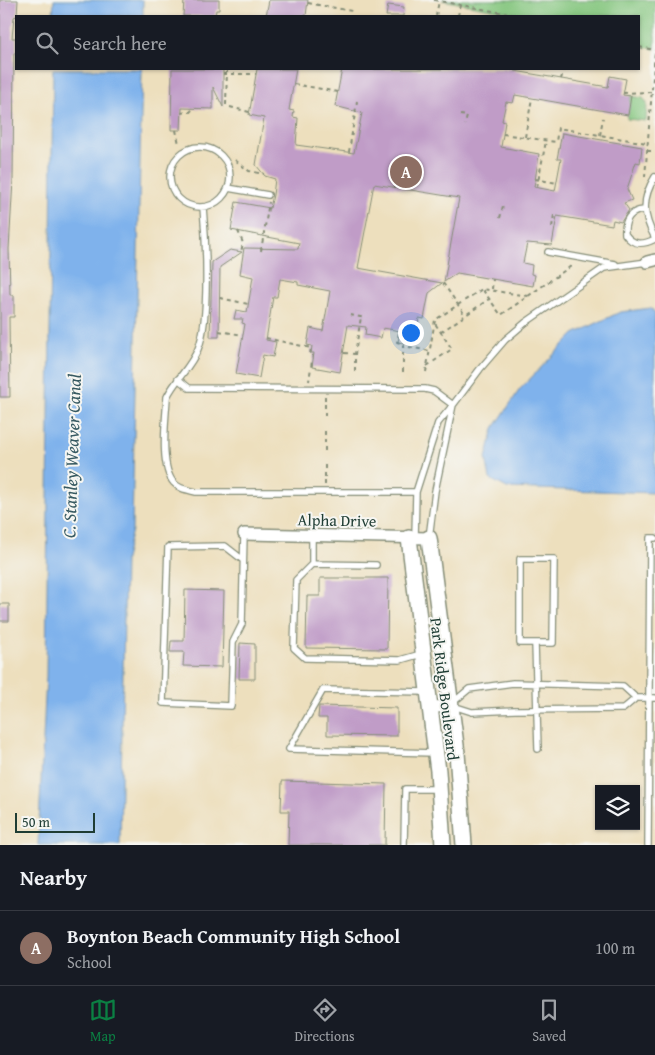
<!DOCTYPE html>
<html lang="en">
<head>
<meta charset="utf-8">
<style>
	:root { --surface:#171b24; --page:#242831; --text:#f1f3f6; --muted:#9ea1a6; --line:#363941; --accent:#0b8043 }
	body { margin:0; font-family:"Gentium Book Plus",serif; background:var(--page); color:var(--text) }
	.controls { position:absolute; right:15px; bottom:15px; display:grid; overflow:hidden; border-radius:0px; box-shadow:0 1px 4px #0004 }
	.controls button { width:45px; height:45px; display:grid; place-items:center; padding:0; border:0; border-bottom:1px solid var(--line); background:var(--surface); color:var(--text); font:25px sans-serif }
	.scale { position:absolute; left:15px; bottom:12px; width:80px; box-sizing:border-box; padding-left:5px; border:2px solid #1f3d34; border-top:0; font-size:14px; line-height:18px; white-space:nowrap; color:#1f3d34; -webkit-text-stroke:4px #f6f6f2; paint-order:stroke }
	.you { position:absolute; left:410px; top:332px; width:18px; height:18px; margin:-12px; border:4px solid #fff; border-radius:50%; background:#1a73e8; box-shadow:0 0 0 8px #1a73e833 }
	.badge { display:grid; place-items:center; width:32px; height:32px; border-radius:50%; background:var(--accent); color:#fff; font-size:16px; font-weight:700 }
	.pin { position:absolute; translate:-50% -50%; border:2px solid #fff; box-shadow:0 1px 5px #0006 }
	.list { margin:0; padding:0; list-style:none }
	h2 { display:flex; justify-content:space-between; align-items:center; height:65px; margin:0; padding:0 20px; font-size:21px }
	h2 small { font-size:16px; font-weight:400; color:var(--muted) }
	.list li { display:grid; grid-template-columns:32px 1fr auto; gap:15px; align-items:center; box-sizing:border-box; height:75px; padding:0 20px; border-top:1px solid var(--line) }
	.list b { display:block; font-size:19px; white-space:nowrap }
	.list p { margin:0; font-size:16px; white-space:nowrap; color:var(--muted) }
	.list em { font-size:16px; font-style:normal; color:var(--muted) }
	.icon { flex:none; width:28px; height:28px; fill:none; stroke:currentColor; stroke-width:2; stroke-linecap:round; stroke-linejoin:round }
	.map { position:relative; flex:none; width:655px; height:845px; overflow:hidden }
	.search { position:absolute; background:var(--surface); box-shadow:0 1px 4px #0004; left:15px; right:15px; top:15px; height:55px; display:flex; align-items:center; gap:12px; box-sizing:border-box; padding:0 18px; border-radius:0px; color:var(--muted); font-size:19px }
	.sheet { height:140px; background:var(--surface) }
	nav { display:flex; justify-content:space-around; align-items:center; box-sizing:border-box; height:70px; border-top:1px solid var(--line); background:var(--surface); font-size:14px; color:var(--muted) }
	nav a { display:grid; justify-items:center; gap:2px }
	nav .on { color:var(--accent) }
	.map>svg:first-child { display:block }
	.green { fill:#85c67f; stroke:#52825a }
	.water { fill:#7fb2ec; stroke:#4f7890 }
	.building { fill:#c09cc7 }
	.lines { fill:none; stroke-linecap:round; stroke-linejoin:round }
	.service-casing { stroke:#868e78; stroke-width:8 }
	.minor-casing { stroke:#868e78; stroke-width:14 }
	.tertiary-casing { stroke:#868e78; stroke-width:18 }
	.path { stroke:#868e78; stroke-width:2; stroke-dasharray:4 4; stroke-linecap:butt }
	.service { stroke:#fff; stroke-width:5.5 }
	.minor { stroke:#fff; stroke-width:11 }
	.tertiary { stroke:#fff; stroke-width:15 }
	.labels { text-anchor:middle; stroke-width:4; stroke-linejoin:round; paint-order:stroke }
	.street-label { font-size:16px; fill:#1f3d34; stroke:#f6f6f2 }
	.water-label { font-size:18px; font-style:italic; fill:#375a62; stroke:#f6f6f2 }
</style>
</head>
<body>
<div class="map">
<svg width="655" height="845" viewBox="0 0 655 845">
	<rect width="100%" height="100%" fill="#f6f6f2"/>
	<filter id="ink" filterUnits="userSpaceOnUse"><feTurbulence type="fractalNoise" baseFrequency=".02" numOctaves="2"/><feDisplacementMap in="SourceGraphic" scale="10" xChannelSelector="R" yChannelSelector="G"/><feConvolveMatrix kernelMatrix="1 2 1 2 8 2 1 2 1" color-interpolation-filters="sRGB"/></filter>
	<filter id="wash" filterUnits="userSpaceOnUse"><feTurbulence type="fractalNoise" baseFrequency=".0096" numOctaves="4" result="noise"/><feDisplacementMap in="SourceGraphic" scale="20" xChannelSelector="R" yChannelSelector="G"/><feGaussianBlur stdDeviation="1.12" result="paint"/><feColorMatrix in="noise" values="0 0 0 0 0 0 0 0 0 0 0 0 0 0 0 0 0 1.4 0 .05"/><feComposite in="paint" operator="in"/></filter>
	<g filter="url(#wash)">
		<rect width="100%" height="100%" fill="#eddfbd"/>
		<path class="green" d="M442,0H655V49L639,46V16H529Z
			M631,96L643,98L647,103L646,121L627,119Z"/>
		<path class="water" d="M54,0H143V16H53Z
			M53,69H142L132,530L125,559L120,845H38L46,676Z
			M651,308L655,313V493L507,488L490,479L486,458L494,428L520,389L574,334L620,312Z"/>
		<g id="blocks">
			<path class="building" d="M0,0H18L17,16L14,17L12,38H16V53H14L13,180L9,249L10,295H14V317H9L10,397H0Z
				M184,0H219V10H216L215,16H183Z
				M269,0H308L306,16H266Z
				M388,5L404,7L403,16H386Z
				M172,69H223V107L213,87V109L182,108L181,130H171Z
				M257,69H296L289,110L294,111L293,117L298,118L296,145L354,153L362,113L335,106L342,69H516L515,71L608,87L610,76L626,79L623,95L631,96L628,115L515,95L513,103L506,102L502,121L505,122L501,147L539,154L534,187L555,191L561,159H557L562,133L642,147L640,163L636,162L627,189L632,200L624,203L629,210L621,222L613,220L612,225L557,216L552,245L527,243L523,263L532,265L531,274L535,275L533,286L457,273L444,282L459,198L374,184L358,268L442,283L429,293L424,319L419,318L415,345L398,342L400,331L383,328L381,338L365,335L366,327L348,325L340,372L312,367L314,353H311L312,346L307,345L310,328L323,331L330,291L298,285V282L280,279L277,297H273L266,340L276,342L273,357L263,355L259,378L236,374L245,324L242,323L243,319H234L236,310L247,312L253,277L240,274L244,248L298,249L299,243L231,230L236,202L270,208L273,195L275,179L265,176L256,165L264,118L249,115Z
				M230,250L242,252L220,267L219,337H210L212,262Z
				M320,578H388L387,649L306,648L307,596H320Z
				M185,590L224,591L222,667L183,666L184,652H170L171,641H184Z
				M0,604H9V621H0Z
				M240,643L255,644V679H239Z
				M319,706L397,708V736L327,735V718H318Z
				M282,781L386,784L385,845H288L289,811H281Z"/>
		</g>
	</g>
	<g filter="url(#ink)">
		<use href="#blocks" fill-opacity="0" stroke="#868e78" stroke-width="1"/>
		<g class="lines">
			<defs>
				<path id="service" d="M170 177a30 30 0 1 1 60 0a30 30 0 1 1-60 0Z
					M655,177C641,199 643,216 655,238
					M228,188L268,195
					M644,210C630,211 624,220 625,234C633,246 643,245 655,239
					M548,252L615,264
					M178,379L189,388L425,389L434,391L453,405L438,423L416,492H196C188,490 179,489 174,483C159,467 166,418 167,397C175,380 191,367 198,349C210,321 206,240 203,207
					M312,536V564L376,565
					M415,538L416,492
					M429,538L435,491L453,405L480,369L505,340L525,323L604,268L647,262
					M243,560L225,546L168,547L163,703L231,706L233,642L242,624L244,534
					M312,564L296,580L294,648L305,658L400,660L421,654
					M535,643H520V559H554L553,643H535L538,749
					M513,683L623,686L636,698L623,709L515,710L472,712L450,705L469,689Z
					M426,692L323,690L289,749L434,753
					M636,698H655
					M404,845L405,789H437
					M648,845L650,538H655"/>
				<path id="minor" d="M647,262L655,260
					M244,534L429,538
					M430,708L450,705"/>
				<path id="tertiary" d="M409,538L438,771L443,845
					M429,538L457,753L464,845"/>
			</defs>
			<use href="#service" class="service-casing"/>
			<use href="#minor" class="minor-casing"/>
			<use href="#tertiary" class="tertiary-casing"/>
			<path class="path" d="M434,0L520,16
				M308,3L352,11
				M436,16L439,1
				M458,16L460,5
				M639,47L655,50
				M223,74H256
				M561,79L564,69
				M294,84L338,92
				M623,93L652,92
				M226,105L227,69
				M230,107L249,112
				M181,113L190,112L195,107
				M460,115L467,116L465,125
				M176,130L179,144
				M503,134L556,142L558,128L647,143
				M600,135L603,118
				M525,137L532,98
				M647,151H655
				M349,152L357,101
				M235,160L249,171L264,174
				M645,177L655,52
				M535,179L557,183
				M537,187L546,141
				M500,218L503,206
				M552,227L554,215
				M238,231L243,243L241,252
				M261,251L269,202
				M443,283L465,315
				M492,289L493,279
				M528,296L482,289L501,315L574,264
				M220,298L248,304
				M350,315L365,318
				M219,331L243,335
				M441,332L489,299
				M399,333L397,342L403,344V346
				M266,338L311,348L310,354H313L309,381
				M344,353L355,354
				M427,366L452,349L434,322
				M355,371V354L361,317
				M403,372V346L430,351
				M426,372L435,320L482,289
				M325,416V396
				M325,451V428
				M325,485V462"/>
			<use href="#service" class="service"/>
			<use href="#minor" class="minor"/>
			<use href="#tertiary" class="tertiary"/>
		</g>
	</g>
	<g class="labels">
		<g class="street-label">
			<text transform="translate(337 520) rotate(1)" y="6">Alpha Drive</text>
			<text transform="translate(445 689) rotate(83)" y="6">Park Ridge Boulevard</text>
		</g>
		<g class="water-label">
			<text transform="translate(72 456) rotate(-88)" y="6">C. Stanley Weaver Canal</text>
		</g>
	</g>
</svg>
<div class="controls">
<button><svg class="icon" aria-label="layers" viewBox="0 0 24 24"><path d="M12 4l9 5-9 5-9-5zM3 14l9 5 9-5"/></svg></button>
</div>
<div class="scale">50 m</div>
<div class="you"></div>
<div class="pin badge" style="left:406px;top:172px;background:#8d6e63">A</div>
<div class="search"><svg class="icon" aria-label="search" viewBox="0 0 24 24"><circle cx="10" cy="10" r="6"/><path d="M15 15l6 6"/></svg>Search here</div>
</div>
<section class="sheet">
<h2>Nearby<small></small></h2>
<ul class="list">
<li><span class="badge" style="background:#8d6e63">A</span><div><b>Boynton Beach Community High School</b><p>School</p></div><em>100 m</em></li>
</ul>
</section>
<nav>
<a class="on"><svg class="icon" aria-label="map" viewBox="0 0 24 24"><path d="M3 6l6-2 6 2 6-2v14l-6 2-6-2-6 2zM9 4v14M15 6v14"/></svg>Map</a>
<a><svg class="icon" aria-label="directions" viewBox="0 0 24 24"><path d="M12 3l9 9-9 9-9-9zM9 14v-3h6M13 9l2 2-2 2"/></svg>Directions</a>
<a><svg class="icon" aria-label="saved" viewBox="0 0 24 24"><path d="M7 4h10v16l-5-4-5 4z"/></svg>Saved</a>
</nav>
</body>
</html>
